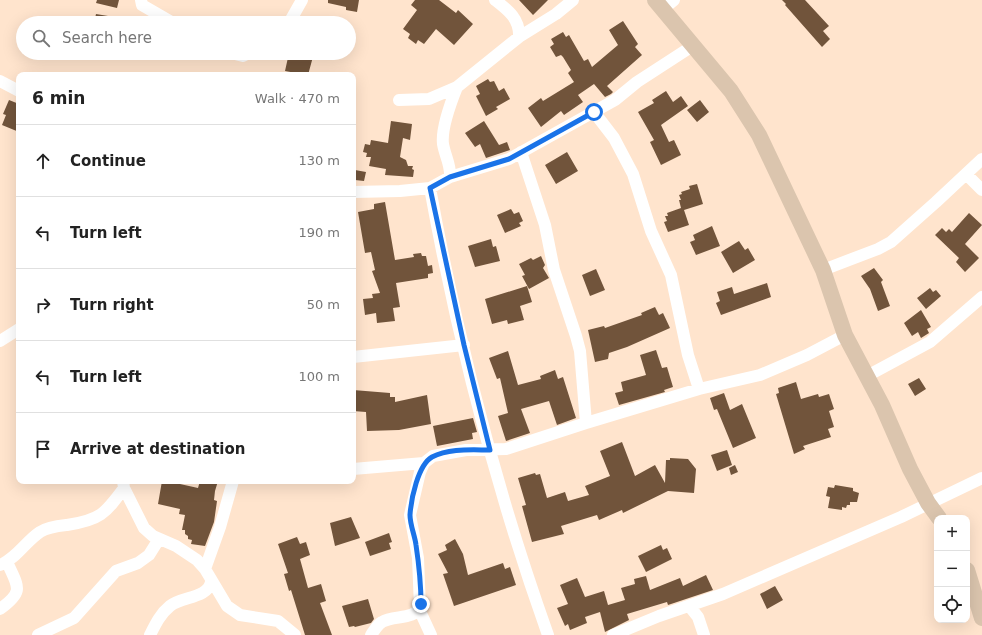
<!DOCTYPE html>
<html lang="en">
<head>
<meta charset="utf-8">
<style>
	:root { --surface:#fff; --page:#f6f6f6; --text:#222; --muted:#767676; --line:#e0e0e0 }
	body { margin:0; font-family:"DejaVu Sans",sans-serif; background:var(--page); color:var(--text) }
	.controls { position:absolute; right:12px; bottom:12px; display:grid; overflow:hidden; border-radius:8px; box-shadow:0 4px 16px #0002 }
	.controls button { width:36px; height:36px; display:grid; place-items:center; padding:0; border:0; border-bottom:1px solid var(--line); background:var(--surface); color:var(--text); font:20px sans-serif }
	.stop { position:absolute; width:12px; height:12px; margin:-9px; border:3px solid #1a73e8; border-radius:50%; background:#fff }
	.stop.end { background:#1a73e8; border-color:#fff; box-shadow:0 1px 4px #0008 }
	.list { margin:0; padding:0; list-style:none }
	h2 { display:flex; justify-content:space-between; align-items:center; height:52px; margin:0; padding:0 16px; font-size:17px }
	h2 small { font-size:13px; font-weight:400; color:var(--muted) }
	.list li { display:grid; grid-template-columns:26px 1fr auto; gap:12px; align-items:center; box-sizing:border-box; height:72px; padding:0 16px; border-top:1px solid var(--line) }
	.list b { display:block; font-size:15px; white-space:nowrap }
	.list em { font-size:13px; font-style:normal; color:var(--muted) }
	.icon { flex:none; width:22px; height:22px; fill:none; stroke:currentColor; stroke-width:2; stroke-linecap:round; stroke-linejoin:round }
	.map { position:relative; flex:none; width:982px; height:635px; overflow:hidden }
	.search { position:absolute; background:var(--surface); box-shadow:0 4px 16px #0002; left:16px; top:16px; width:340px; height:44px; display:flex; align-items:center; gap:10px; box-sizing:border-box; padding:0 14px; border-radius:22px; color:var(--muted); font-size:15px }
	.panel { position:absolute; background:var(--surface); box-shadow:0 4px 16px #0002; left:16px; top:72px; width:340px; height:412px; border-radius:8px }
	.map>svg:first-child { display:block }
	.building { fill:#71543b }
	.lines { fill:none; stroke-linecap:round; stroke-linejoin:round }
	.minor { stroke:#fff; stroke-width:12 }
	.secondary { stroke:#dbc5ae; stroke-width:16 }
	.route { stroke:#1a73e8; stroke-width:5 }
</style>
</head>
<body>
<div class="map">
<svg width="982" height="635" viewBox="0 0 982 635">
	<rect width="100%" height="100%" fill="#ffe4cd"/>
	<path class="building" d="M97,0H119L117,8L96,3Z
		M328,0H359L357,12L346,10V7L328,3Z
		M415,0H439L456,13L458,10L473,24L454,45L436,29L424,44L418,40L416,44L408,38L410,34L403,29L417,10L411,5Z
		M519,0H548L533,15Z
		M782,0H805L829,26L823,31L830,39L822,47L785,5L786,4Z
		M96,14L108,16L107,23H94Z
		M623,21L638,44L635,47L642,55L607,86L613,92L611,94L605,97L594,84L578,95L583,102L564,115L561,111L541,127L528,108L541,98L543,101L574,82L568,73L571,70L563,57L561,55L556,57L550,47L554,44L551,39L563,32L566,37L569,35L584,61L588,59L592,67L618,45L609,30Z
		M289,53H314L308,75H295L296,73L285,71Z
		M488,79L490,82L494,81L499,91L504,88L510,99L496,107L498,109L486,116L476,96L480,94L476,86Z
		M666,91L673,102L681,96L688,106L661,125L669,142L674,140L681,155L661,165L650,142L654,140L638,112L654,103L652,100Z
		M9,100L19,104V132L2,125L6,115L3,114Z
		M700,100L709,112L697,122L687,110Z
		M391,121L412,124L410,140L403,138L400,157L406,160L408,166H413L412,169L414,170L413,177L385,175L386,169L369,166L371,157H366L367,153L363,152L365,144L370,145L371,140L388,143Z
		M484,121L499,145L507,142L510,150L486,158L480,144L475,147L465,133Z
		M567,152L578,171L556,184L545,165Z
		M355,170L366,172L364,181L355,180Z
		M697,184L703,204L684,210L689,225L668,232L664,222L667,221L665,216H668L667,213L681,208L679,200H681L679,195L682,194L681,192L690,189L689,186Z
		M385,202L395,260L414,257L413,254L421,253L422,256H426L428,266L432,265L433,273L428,274V278L396,283L400,307L393,308L395,321L377,323L376,313L365,315L363,299L373,298L372,294L380,293L372,271L375,270L371,252L365,253L358,212L374,209V204Z
		M511,209L514,214L519,212L523,221L519,223L521,226L505,233L497,215Z
		M969,213L982,225L965,244L979,258L965,272L956,262L959,258L935,235L942,228L946,232L949,229L952,232Z
		M712,226L720,246L696,255L690,242L695,240L693,235Z
		M491,239L493,247L496,246L500,261L475,267L468,246Z
		M739,241L745,250L748,248L755,260L733,273L721,252Z
		M541,256L545,265L543,268L549,278L529,289L522,276L525,275L519,264L531,258L533,260Z
		M874,268L883,280L881,282L890,306L878,311L870,289L861,276Z
		M596,269L605,290L590,296L582,275Z
		M767,283L771,297L721,315L716,303L720,301L717,292L732,287L734,294Z
		M527,286L532,302L520,306L524,320L508,324L507,320L492,324L485,299Z
		M930,288L933,292L936,290L941,296L926,309L917,298Z
		M655,307L659,315L663,313L670,328L627,347L609,353L608,359L595,362L588,330L604,326L605,328L642,315L641,313Z
		M921,310L931,327L927,329L929,333L921,338L918,332L912,336L904,323Z
		M656,350L662,368L667,367L673,387L664,390L665,392L619,405L615,393L623,391L621,382L646,375L640,355Z
		M508,351L518,385L541,379L540,376L555,370L558,379L563,377L576,418L557,425L549,401L521,409L530,433L506,441L498,416L508,413L500,378L497,379L489,358Z
		M919,378L926,389L915,396L908,384Z
		M796,382L801,399L818,394L819,397L829,394L834,409L829,411L834,427L828,429L831,437L803,446L805,449L794,454L776,394L779,393L778,388Z
		M353,390L390,393V397H395V402L427,395L431,424L399,430L367,431L366,412L353,411Z
		M724,393L730,410L742,404L756,438L733,448L717,409L714,410L710,398Z
		M473,418L477,432L472,433L473,439L437,446L433,426Z
		M622,442L635,476L655,465L665,483L666,460H670V458L688,459L696,469L694,493L668,491L623,513L622,510L599,520L597,515L561,526L564,534L532,542L522,506L526,505L518,478L535,473L536,475L540,474L547,498L565,492L568,501L589,495L585,486L610,476L600,451Z
		M727,450L732,465L717,471L711,455Z
		M735,465L738,472L731,475L729,468Z
		M162,481H181L180,484L198,488L200,481H218L215,491L214,500L217,501L214,522L205,546L191,544L192,540L188,539V536L185,534V530H182L185,515L179,514L180,509L158,504Z
		M835,485L853,488V491L859,493L857,502H850V505H847L846,508L842,507V510L828,508L830,497L826,496L828,487L834,488Z
		M351,517L360,538L335,546L330,523Z
		M389,533L392,542L389,543L391,549L370,556L365,542Z
		M297,537L300,544L306,542L310,555L300,559L308,588L321,584L326,601L320,603L332,635H305L291,590L289,591L284,574L288,573L278,544Z
		M455,539L463,554L468,575L503,563L505,569L510,567L516,585L454,606L443,574L448,573L438,554L447,550L445,545Z
		M661,545L663,550L667,548L672,559L646,572L638,556Z
		M706,575L713,590L668,605L667,602L627,614L629,620L605,632L600,612L585,617L587,623L570,630L568,624L565,626L557,608L568,604L560,585L577,578L585,597L604,591L608,605L625,600L621,588L635,584L634,579L646,576L650,590L680,578L683,586Z
		M775,586L783,600L767,609L760,594Z
		M368,599L374,619L371,623L355,627L354,626L349,627L342,606Z"/>
	<g class="lines">
		<path class="minor" d="M141,0L142,5L173,23
			M495,0C508,10 520,19 519,37
			M663,9L674,0
			M289,23L302,0
			M231,53L243,56L249,53
			M0,81L19,91
			M399,100L429,99L457,87L519,37L556,14L573,0
			M594,112L614,138L633,174L651,231L671,275L688,355L699,389
			M521,152L545,225L554,270L576,336L580,351L586,423
			M966,174L982,190
			M450,177C451,165 445,156 443,144C441,128 451,102 457,87
			M430,188C457,337 497,492 548,635
			M353,192L400,191L430,188L450,177L509,159L615,100L637,82L694,45
			M823,270L878,249L891,242L936,202L982,159
			M0,341L19,329
			M353,357L464,345
			M867,376L930,342L982,297
			M353,469L424,463
			M123,481L124,488L144,528L153,536L176,546L197,560L205,569L227,606L240,615L278,621L295,635
			M0,565C17,558 25,542 40,532C48,527 58,526 67,525C100,520 105,514 124,488
			M205,569L220,527L233,481
			M690,607L698,617L704,635
			M0,609C25,591 18,587 7,562
			M419,609L431,635
			M38,635L74,618L116,571L138,563L149,555L159,539
			M150,635C155,625 160,614 170,606C182,596 207,599 211,582
			M371,635C374,631 377,625 382,622C393,615 415,620 420,607L418,558L410,515L420,472L424,463L433,456L466,450L506,449L586,423L699,389L760,375L807,355L845,335
			M613,635L659,616L723,594L901,517L982,478"/>
		<path class="secondary" d="M655,0L731,91L759,135L823,270L845,335L882,405L910,469L928,503L939,518
			M967,570L982,618"/>
	</g>
	<g class="lines">
		<path class="route" d="M421,604C421,585 419,565 416,545C415,536 410,525 410,515C411,499 418,465 432,457C449,448 472,450 490,450L464,345L430,188L450,177L509,159L594,112"/>
	</g>
</svg>
<div class="controls">
<button>+</button>
<button>−</button>
<button><svg class="icon" aria-label="locate" viewBox="0 0 24 24"><circle cx="12" cy="12" r="6"/><path d="M12 2v4M12 18v4M2 12h4M18 12h4"/></svg></button>
</div>
<div class="stop" style="left:594px;top:112px"></div>
<div class="stop end" style="left:421px;top:604px"></div>
<div class="search"><svg class="icon" aria-label="search" viewBox="0 0 24 24"><circle cx="10" cy="10" r="6"/><path d="M15 15l6 6"/></svg>Search here</div>
<section class="panel">
<h2>6 min<small>Walk · 470 m</small></h2>
<ul class="list">
<li><svg class="icon" aria-label="ahead" viewBox="0 0 24 24"><path d="M12 20V5M6 11l6-6 6 6"/></svg><div><b>Continue</b></div><em>130 m</em></li>
<li><svg class="icon" aria-label="left" viewBox="0 0 24 24"><path d="M17 20v-9H6M10 6l-5 5 5 5"/></svg><div><b>Turn left</b></div><em>190 m</em></li>
<li><svg class="icon" aria-label="right" viewBox="0 0 24 24"><path d="M7 20v-9h11M14 6l5 5-5 5"/></svg><div><b>Turn right</b></div><em>50 m</em></li>
<li><svg class="icon" aria-label="left" viewBox="0 0 24 24"><path d="M17 20v-9H6M10 6l-5 5 5 5"/></svg><div><b>Turn left</b></div><em>100 m</em></li>
<li><svg class="icon" aria-label="arrive" viewBox="0 0 24 24"><path d="M6 21V4h12l-3 4 3 4H6"/></svg><div><b>Arrive at destination</b></div></li>
</ul>
</section>
</div>
</body>
</html>
